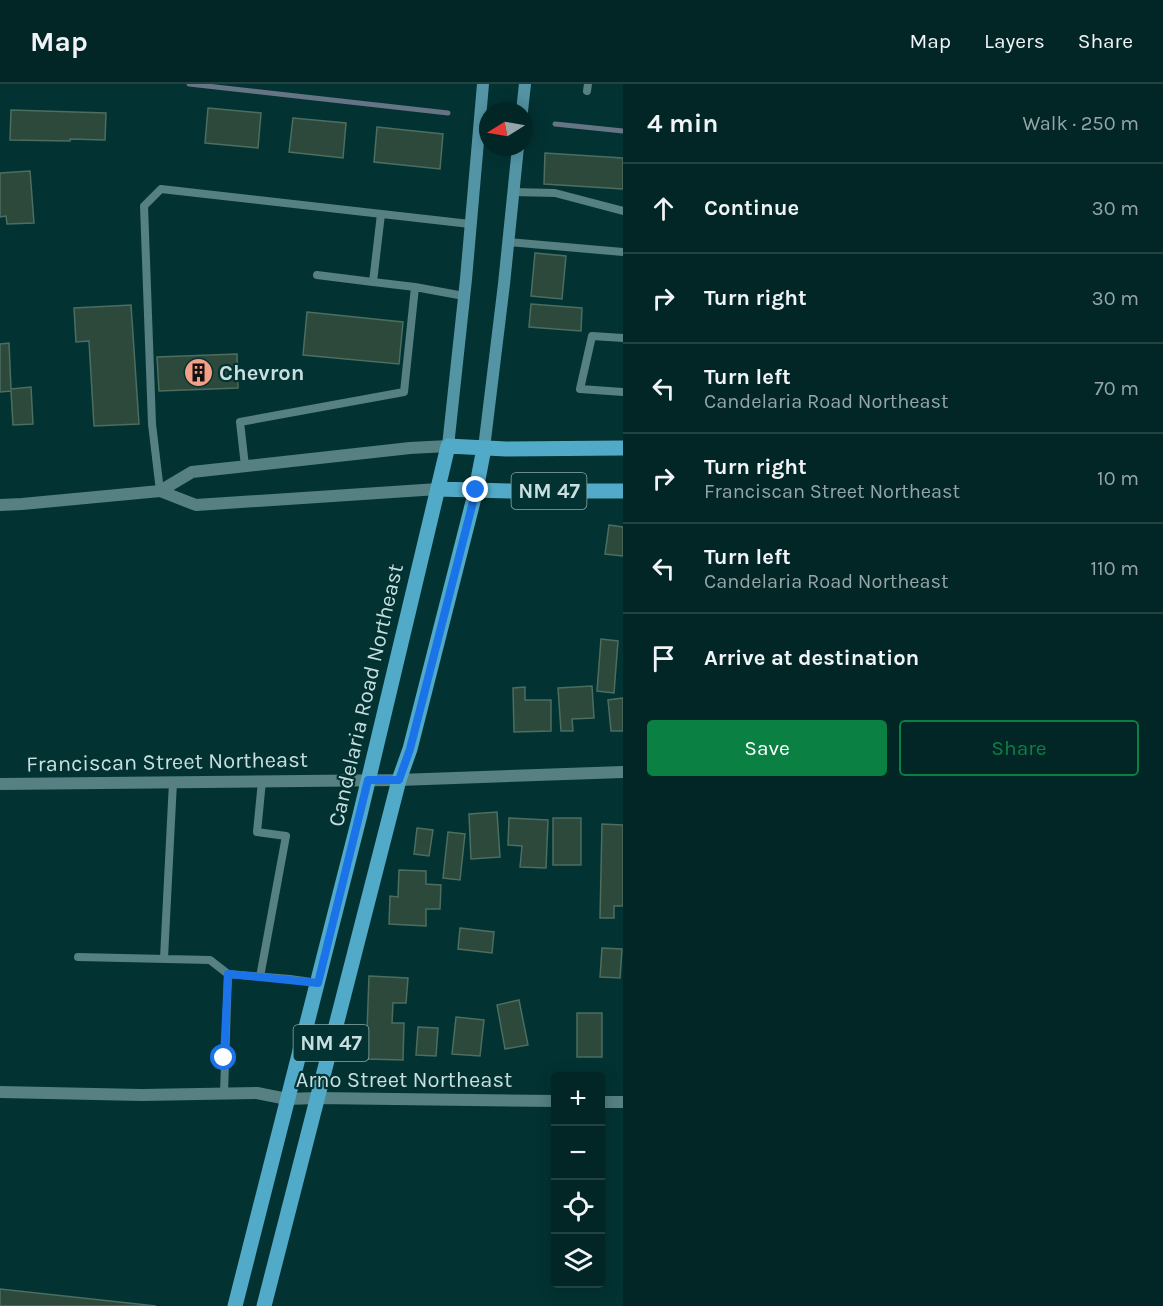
<!DOCTYPE html>
<html lang="en">
<head>
<meta charset="utf-8">
<style>
	:root { --surface:#022626; --page:#0c2e2e; --text:#f1f3f6; --muted:#96a5a7; --line:#234343; --accent:#0b8043 }
	body { margin:0; font-family:Karla,sans-serif; background:var(--page); color:var(--text) }
	.controls { position:absolute; right:18px; bottom:18px; display:grid; overflow:hidden; border-radius:6px; box-shadow:0 3px 15px #0003 }
	.controls button { width:54px; height:54px; display:grid; place-items:center; padding:0; border:0; border-bottom:2px solid var(--line); background:var(--surface); color:var(--text); font:30px sans-serif }
	.compass { position:absolute; left:479px; top:18px; width:54px; height:54px; border-radius:50%; background:var(--surface); box-shadow:0 3px 15px #0003; rotate:259deg }
	.stop { position:absolute; width:18px; height:18px; margin:-14px; border:4px solid #1a73e8; border-radius:50%; background:#fff }
	.stop.end { background:#1a73e8; border-color:#fff; box-shadow:0 2px 6px #0008 }
	.list { margin:0; padding:0; list-style:none }
	h2 { display:flex; justify-content:space-between; align-items:center; height:78px; margin:0; padding:0 24px; font-size:26px }
	h2 small { font-size:20px; font-weight:400; color:var(--muted) }
	.list li { display:grid; grid-template-columns:39px 1fr auto; gap:18px; align-items:center; box-sizing:border-box; height:90px; padding:0 24px; border-top:2px solid var(--line) }
	.list b { display:block; font-size:22px; white-space:nowrap }
	.list p { margin:0; font-size:20px; white-space:nowrap; color:var(--muted) }
	.list em { font-size:20px; font-style:normal; color:var(--muted) }
	.actions { display:flex; gap:12px; padding:18px 24px }
	.actions a { flex:1; padding:14px 0; border:2px solid var(--accent); border-radius:6px; text-align:center; font-size:21px; color:var(--accent) }
	.actions .main { background:var(--accent); color:#fff }
	.icon { flex:none; width:33px; height:33px; fill:none; stroke:currentColor; stroke-width:2; stroke-linecap:round; stroke-linejoin:round }
	.map { position:relative; flex:none; width:623px; height:1222px; overflow:hidden }
	header { display:flex; align-items:center; gap:36px; box-sizing:border-box; height:84px; padding:0 30px; background:var(--surface); border-bottom:2px solid var(--line) }
	header strong { font-size:28px }
	nav { display:flex; gap:33px; margin-inline-start:auto; font-size:21px }
	main { display:flex }
	aside { flex:1; background:var(--surface) }
	.map>svg:first-child { display:block }
	.lines { fill:none; stroke-linecap:round; stroke-linejoin:round }
	.stream { stroke:#667585; stroke-width:5 }
	.building { fill:#2c493c; stroke:#4b6e5f; stroke-width:1.5 }
	.service { stroke:#568081; stroke-width:8 }
	.minor { stroke:#568081; stroke-width:12 }
	.tertiary { stroke:#568081; stroke-width:12 }
	.secondary { stroke:#5495a5; stroke-width:12 }
	.primary { stroke:#51aac8; stroke-width:15 }
	.route { stroke:#1a73e8; stroke-width:8 }
	.labels { text-anchor:middle; stroke-width:4.5; stroke-linejoin:round; paint-order:stroke }
	.shield { fill:#033233; stroke:#8eabab; stroke-width:1.5 }
	.shield-label { font-size:21px; font-weight:bold; fill:#c9dfdf }
	.poi-label { font-size:22px; font-weight:bold; fill:#c9dfdf; stroke:#033233; text-anchor:start }
	.street-label { font-size:22px; fill:#c9dfdf; stroke:#033233 }
</style>
</head>
<body>
<header>
<strong>Map</strong>
<nav><a>Map</a><a>Layers</a><a>Share</a></nav>
</header>
<main>
<div class="map">
<svg width="623" height="1222" viewBox="0 0 623 1222">
	<rect width="100%" height="100%" fill="#033233"/>
	<g class="lines">
		<path class="stream" d="M189,0L448,29
			M555,40L623,47"/>
	</g>
	<path class="building" d="M208,24L261,29L258,64L205,59Z
		M11,26L106,29L105,56L70,55V57L10,56Z
		M293,34L346,39L343,74L289,68Z
		M377,43L443,50L440,85L374,78Z
		M545,69L623,74V105L544,100Z
		M30,87L34,139L7,140L6,132L0,133V89Z
		M535,169L566,172L562,215L531,212Z
		M531,220L582,224L581,247L529,243Z
		M131,221L139,340L94,342L89,257L76,258L74,224Z
		M307,228L403,238L399,280L303,271Z
		M9,259L11,305L31,303L33,340L13,341L11,307L0,308V260Z
		M237,270L238,304L159,307L157,273Z
		M609,441L623,443V472L605,470Z
		M601,555L618,557L614,609L597,607Z
		M592,602L594,634L572,635L573,647H561L558,604Z
		M525,603V616H551V647L514,648L513,604Z
		M623,614V647H611L608,616Z
		M497,728L500,773L471,775L469,730Z
		M509,734L548,736L546,784L520,783L522,762L508,761Z
		M553,734H581V781H553Z
		M602,740L623,741V822H614V834H600Z
		M417,744L433,746L429,772L414,770Z
		M448,748L465,750L460,796L443,794Z
		M399,786L426,787V800L441,801L440,825H426V842L389,840L390,812L398,813Z
		M460,844L494,848L492,869L458,865Z
		M602,864L622,865L620,894L600,893Z
		M369,892L408,894L406,919H393L392,939H404L403,976L366,975Z
		M519,916L528,961L505,965L497,921Z
		M577,929H602V973H577Z
		M456,933L484,936L480,972L452,970Z
		M418,943L438,944L436,972L416,971Z
		M0,1205L156,1222H0Z"/>
	<g class="lines">
		<path class="service" d="M587,7L588,0
			M513,108L555,109L623,127
			M381,130L373,198L415,203
			M508,158L623,168
			M317,191L373,198
			M623,254L592,252L580,305L623,308
			M245,382L240,338L404,308L415,203L464,212
			M160,407L152,340L144,122L161,105L470,140
			M78,873L210,876L228,890
			M164,874L173,698
			M260,893L286,752L257,748L262,697
			M224,1010L228,890L290,895L318,899"/>
		<path class="minor" d="M0,700L399,696L623,688
			M0,1008L142,1011L257,1009L287,1015L317,1014L556,1017
			M600,1018H623"/>
		<path class="tertiary" d="M160,407L196,421L438,405
			M0,421L22,420L160,407L192,388L410,364L448,362"/>
		<path class="secondary" d="M522,27L525,0
			M448,362L466,195L483,0
			M484,364L504,200L518,63"/>
		<path class="primary" d="M438,405L509,407H623
			M235,1222L360,731L448,362L506,365L623,364
			M264,1222L399,696L410,665L476,406L484,364"/>
	</g>
	<g class="lines">
		<path class="route" d="M224,974L228,890L318,899L368,696H399L410,665L476,406"/>
	</g>
	<defs>
		<symbol id="building-disc" viewBox="-11 -11 22 22"><circle r="9.5" fill="#f49f86" stroke="#033233"/><path d="M-4-6H4V6H1V3H-1V6H-4ZM-2.5-4.3h1.7v1.8h-1.7ZM.8-4.3h1.7v1.8H.8ZM-2.5-1h1.7V.8h-1.7ZM.8-1h1.7V.8H.8Z" fill="#111"/></symbol>
	</defs>
	<g fill-rule="evenodd">
		<use href="#building-disc" x="182" y="272" width="33" height="33"/>
	</g>
	<g class="labels">
		<g class="shield">
			<rect x="511.5" y="389" width="75" height="36" rx="4.5"/>
			<rect x="293.5" y="941" width="75" height="36" rx="4.5"/>
		</g>
		<g class="shield-label">
			<text x="549" y="414">NM 47</text>
			<text x="331" y="966">NM 47</text>
		</g>
		<g class="poi-label">
			<text x="219" y="296">Chevron</text>
		</g>
		<g class="street-label">
			<text transform="translate(365 611) rotate(-77)" y="8">Candelaria Road Northeast</text>
			<text transform="translate(167 677) rotate(-1)" y="8">Franciscan Street Northeast</text>
			<text x="404" y="1003">Arno Street Northeast</text>
		</g>
	</g>
</svg>
<div class="controls">
<button>+</button>
<button>−</button>
<button><svg class="icon" aria-label="locate" viewBox="0 0 24 24"><circle cx="12" cy="12" r="6"/><path d="M12 2v4M12 18v4M2 12h4M18 12h4"/></svg></button>
<button><svg class="icon" aria-label="layers" viewBox="0 0 24 24"><path d="M12 4l9 5-9 5-9-5zM3 14l9 5 9-5"/></svg></button>
</div>
<svg class="compass" viewBox="-18 -18 36 36"><path d="M0-13l5 13h-10z" fill="#e53935"/><path d="M0 13l5-13h-10z" fill="#96a5a7"/></svg>
<div class="stop" style="left:224px;top:974px"></div>
<div class="stop end" style="left:476px;top:406px"></div>
</div>
<aside>
<h2>4 min<small>Walk · 250 m</small></h2>
<ul class="list">
<li><svg class="icon" aria-label="ahead" viewBox="0 0 24 24"><path d="M12 20V5M6 11l6-6 6 6"/></svg><div><b>Continue</b></div><em>30 m</em></li>
<li><svg class="icon" aria-label="right" viewBox="0 0 24 24"><path d="M7 20v-9h11M14 6l5 5-5 5"/></svg><div><b>Turn right</b></div><em>30 m</em></li>
<li><svg class="icon" aria-label="left" viewBox="0 0 24 24"><path d="M17 20v-9H6M10 6l-5 5 5 5"/></svg><div><b>Turn left</b><p>Candelaria Road Northeast</p></div><em>70 m</em></li>
<li><svg class="icon" aria-label="right" viewBox="0 0 24 24"><path d="M7 20v-9h11M14 6l5 5-5 5"/></svg><div><b>Turn right</b><p>Franciscan Street Northeast</p></div><em>10 m</em></li>
<li><svg class="icon" aria-label="left" viewBox="0 0 24 24"><path d="M17 20v-9H6M10 6l-5 5 5 5"/></svg><div><b>Turn left</b><p>Candelaria Road Northeast</p></div><em>110 m</em></li>
<li><svg class="icon" aria-label="arrive" viewBox="0 0 24 24"><path d="M6 21V4h12l-3 4 3 4H6"/></svg><div><b>Arrive at destination</b></div></li>
</ul>
<div class="actions"><a class="main">Save</a><a>Share</a></div>
</aside>
</main>
</body>
</html>
